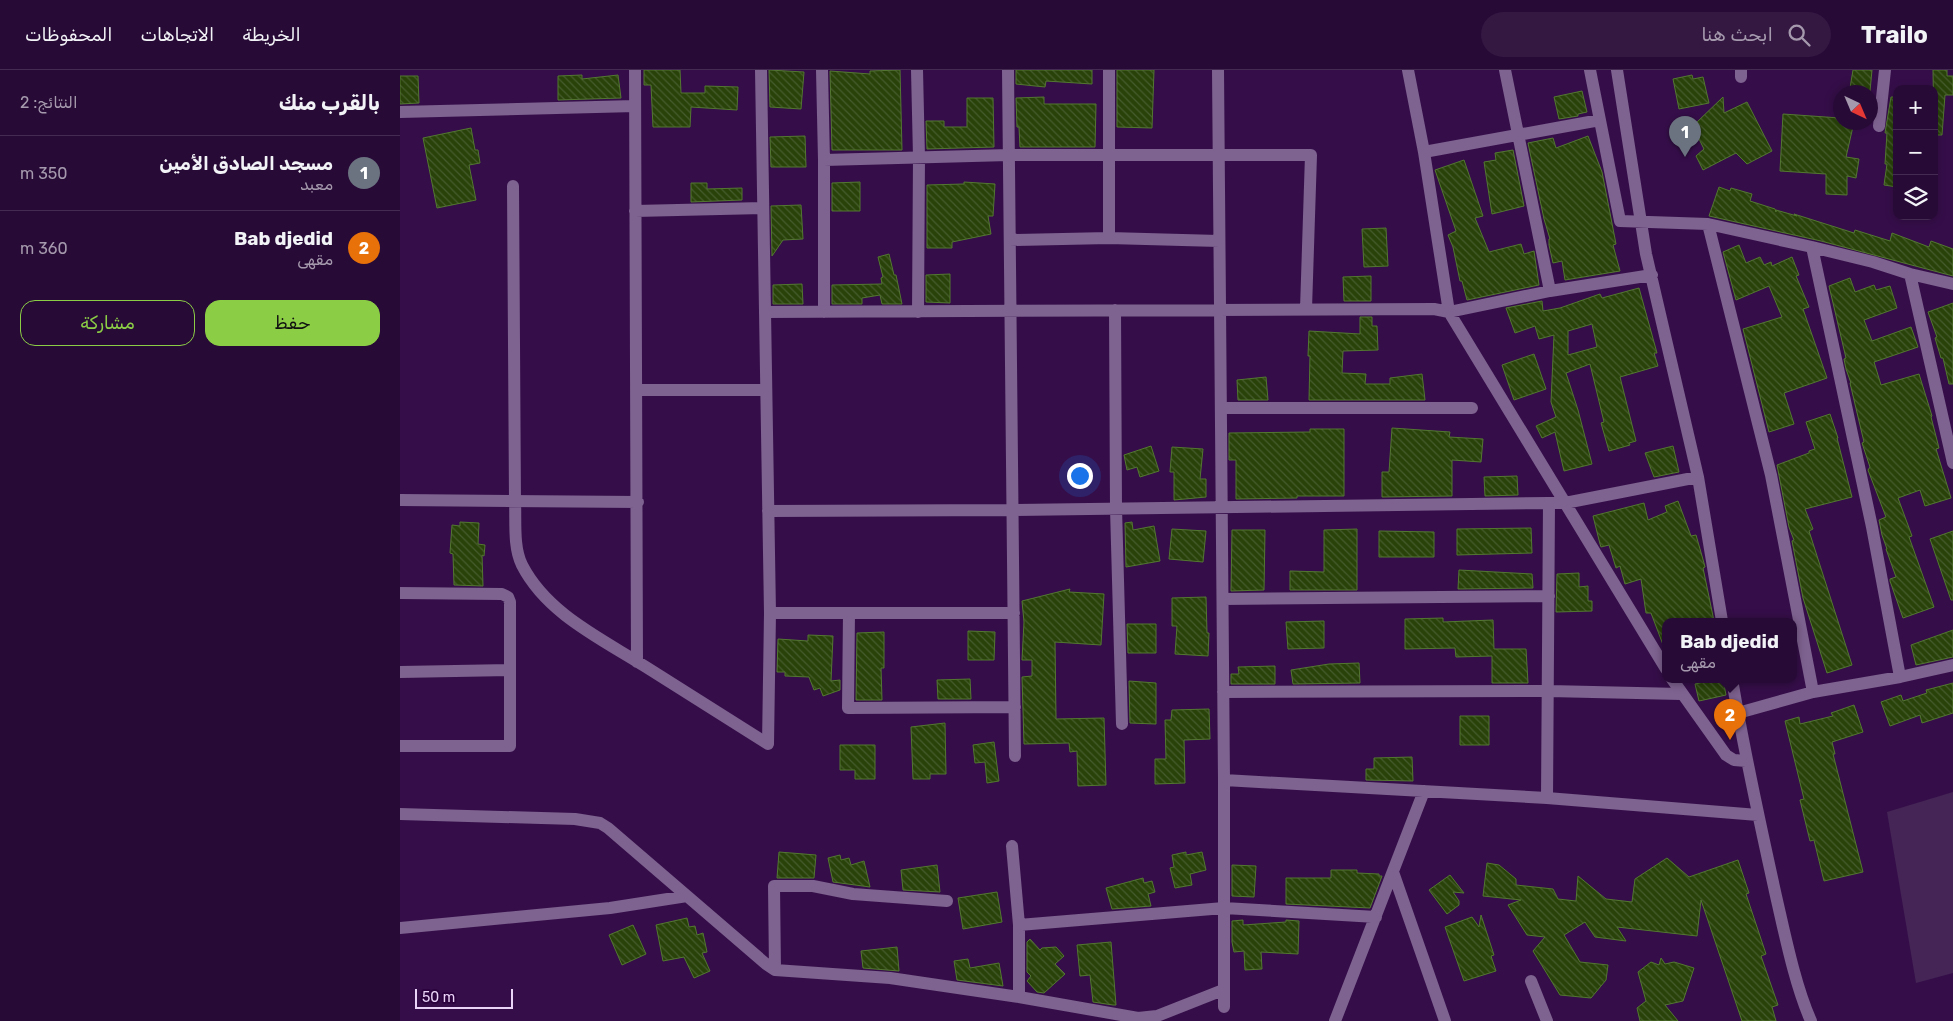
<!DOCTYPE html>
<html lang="ar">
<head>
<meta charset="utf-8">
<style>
	:root { --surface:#280a37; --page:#341842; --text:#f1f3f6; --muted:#a59aad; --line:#442b52; --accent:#8bce46 }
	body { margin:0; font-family:Rubik,Cairo,sans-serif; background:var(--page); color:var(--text); direction:rtl }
	.controls { position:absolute; right:15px; top:15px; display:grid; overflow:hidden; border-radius:10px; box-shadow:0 2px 8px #0003 }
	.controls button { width:45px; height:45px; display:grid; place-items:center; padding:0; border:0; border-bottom:1px solid var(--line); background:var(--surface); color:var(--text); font:25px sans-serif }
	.compass { position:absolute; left:1433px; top:15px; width:45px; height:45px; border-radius:50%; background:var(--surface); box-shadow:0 2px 8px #0003; rotate:136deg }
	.scale { position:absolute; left:15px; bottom:12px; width:98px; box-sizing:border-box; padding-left:5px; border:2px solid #e9d3f7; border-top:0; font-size:14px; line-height:18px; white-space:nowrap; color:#e9d3f7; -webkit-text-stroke:4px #2b023e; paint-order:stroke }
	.you { position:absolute; left:679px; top:405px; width:18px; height:18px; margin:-12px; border:4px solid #fff; border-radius:50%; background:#1a73e8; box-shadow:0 0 0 8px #1a73e833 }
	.badge { display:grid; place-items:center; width:32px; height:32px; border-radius:50%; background:var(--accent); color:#fff; font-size:16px; font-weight:700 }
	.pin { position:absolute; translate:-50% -41px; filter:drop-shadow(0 1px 2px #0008) }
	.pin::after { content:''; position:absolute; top:26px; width:18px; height:15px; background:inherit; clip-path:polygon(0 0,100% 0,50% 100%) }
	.popup { position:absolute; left:1262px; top:548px; width:135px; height:65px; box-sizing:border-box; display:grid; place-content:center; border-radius:10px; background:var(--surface); filter:drop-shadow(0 1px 4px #0005); font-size:16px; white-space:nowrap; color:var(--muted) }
	.popup b { font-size:19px; color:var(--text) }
	.popup::after { content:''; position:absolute; left:50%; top:100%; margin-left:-10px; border:10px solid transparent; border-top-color:var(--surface) }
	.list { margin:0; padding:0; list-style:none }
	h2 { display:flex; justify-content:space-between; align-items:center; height:65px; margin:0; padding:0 20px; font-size:21px }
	h2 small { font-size:16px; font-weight:400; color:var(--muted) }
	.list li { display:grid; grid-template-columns:32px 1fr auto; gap:15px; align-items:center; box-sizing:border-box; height:75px; padding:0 20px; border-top:1px solid var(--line) }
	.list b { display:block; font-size:19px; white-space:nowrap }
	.list p { margin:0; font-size:16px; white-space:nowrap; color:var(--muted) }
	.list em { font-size:16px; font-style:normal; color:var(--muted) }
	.actions { display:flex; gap:10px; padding:15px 20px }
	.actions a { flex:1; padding:11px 0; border:1px solid var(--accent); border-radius:15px; text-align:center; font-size:18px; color:var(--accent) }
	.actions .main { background:var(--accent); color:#111 }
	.icon { flex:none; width:28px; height:28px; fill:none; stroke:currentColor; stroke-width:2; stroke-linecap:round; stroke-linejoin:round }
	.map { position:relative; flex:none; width:1553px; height:951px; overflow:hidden; direction:ltr }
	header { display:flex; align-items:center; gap:30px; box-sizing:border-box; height:70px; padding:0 25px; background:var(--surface); border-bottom:1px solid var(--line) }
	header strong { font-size:24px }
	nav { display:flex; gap:28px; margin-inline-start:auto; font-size:18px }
	.search { width:350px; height:45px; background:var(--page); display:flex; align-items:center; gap:12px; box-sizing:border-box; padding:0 18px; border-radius:28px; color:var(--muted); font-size:19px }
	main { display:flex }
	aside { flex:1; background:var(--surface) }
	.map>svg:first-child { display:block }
	.grass { fill:#442556 }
	.building { fill:url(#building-back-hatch); stroke:#537731; fill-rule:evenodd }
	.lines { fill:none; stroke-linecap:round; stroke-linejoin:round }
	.minor { stroke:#7e6290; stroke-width:12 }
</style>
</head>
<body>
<header>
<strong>Trailo</strong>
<div class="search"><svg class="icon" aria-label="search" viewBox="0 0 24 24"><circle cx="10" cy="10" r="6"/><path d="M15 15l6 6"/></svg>ابحث هنا</div>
<nav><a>الخريطة</a><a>الاتجاهات</a><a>المحفوظات</a></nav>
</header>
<main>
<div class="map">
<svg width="1553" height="951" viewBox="0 0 1553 951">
	<defs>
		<pattern id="building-back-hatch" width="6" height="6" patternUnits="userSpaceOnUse" patternTransform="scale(1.25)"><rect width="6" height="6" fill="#284209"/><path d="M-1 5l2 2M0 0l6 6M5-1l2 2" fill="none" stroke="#475c2e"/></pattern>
	</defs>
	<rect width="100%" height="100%" fill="#350e49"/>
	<path class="grass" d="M1553,722V903L1516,913L1487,742Z"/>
	<path class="building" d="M244,0H280L281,23H305V16L338,17L337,40L291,37L290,57H253L251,15H244Z
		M369,0L404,2L401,39L370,37Z
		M500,0L502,80H432L430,1L470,4V1Z
		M616,0H692V14L646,11L645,17L616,14Z
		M717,0H754L752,58L717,57Z
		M1453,0H1472L1470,21L1450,18Z
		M1533,0H1547V6H1553V25H1545L1542,65H1534Z
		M182,5V9L218,5L221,28L158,30V6Z
		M1292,5L1293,9L1303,7L1309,33L1279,39L1273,9Z
		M0,6H18L19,33L0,34Z
		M1182,21L1187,42L1178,44V46L1159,49L1154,27Z
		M644,27V34H696L695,77H620L619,57H617L616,28Z
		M1323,27L1324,43L1347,32L1372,81L1347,94L1336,83L1303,100L1296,86L1304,79L1296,63L1298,61L1295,54Z
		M1491,27H1497V117L1484,115L1487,94H1485L1487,63H1485Z
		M567,28H593L594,77L527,79L526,51H544V57H567Z
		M1383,44L1440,48V52H1454L1446,87L1459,89L1456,108L1447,106V125L1426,124V104L1380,101Z
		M71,58L75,80H78L80,93L69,95L76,130L37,138L23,68Z
		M405,66L406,97H371L370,67Z
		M1188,66L1202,102L1216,174L1213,175L1220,201L1165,210L1162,191L1153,193L1149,175V169H1150L1144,149L1128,73L1153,68L1156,78Z
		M1113,80L1124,136L1092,144L1084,92L1096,90L1095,83Z
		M1064,90L1083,146L1075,148L1089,182L1121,174L1124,184L1134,181L1139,215L1067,230L1062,211H1060L1053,177L1048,165L1056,161L1035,100Z
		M460,112V141H432V113Z
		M564,112L595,114L593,146H588L591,164L552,172V178H527V115L564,114Z
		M291,113H307V119L342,118V130L291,132Z
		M1319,117L1330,121L1331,118L1352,124L1350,131L1375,139L1376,142V140L1397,146L1394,144L1454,163L1455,160L1490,171L1492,163L1529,177L1531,171L1553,179V206L1421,171L1309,146Z
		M401,135L403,169L383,170L372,186L371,136Z
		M986,158L988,196L964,197L962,159Z
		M1339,175L1346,193L1360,187L1364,195L1371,192L1372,196L1392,187L1399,205L1396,206L1409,237L1403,239L1427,308L1384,323L1394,354L1369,362L1343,259L1382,247L1369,216L1336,230L1323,182Z
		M489,184L494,205H496L502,234H482L480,225L462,228V234H432V215L482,214L481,208L483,207L478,187Z
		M550,204V233L526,232V205Z
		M971,206V231H944L943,207Z
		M1450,208L1455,222L1474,215L1476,220L1490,216L1497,238L1464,250L1472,271L1511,257L1518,277L1474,292L1481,315L1519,304L1532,346L1531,347L1539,378L1536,379L1551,428L1525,436L1520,420L1498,428L1512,466L1509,467L1534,537L1503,548L1490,511V509L1496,507L1486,479H1487L1482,465L1479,450L1486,447L1468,400L1470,397L1462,373L1464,372L1450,313H1451L1446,299L1444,289L1446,288L1429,216Z
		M402,214L403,234H373V215Z
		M1239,218L1257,283H1254L1258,296L1220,307L1236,371L1229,373L1230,375L1209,381L1201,353L1204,352L1190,294L1166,303L1178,340L1192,394L1164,401L1155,362L1142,368L1136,356L1156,347L1151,332L1154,265L1139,269L1135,256L1115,263L1106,238L1142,231L1143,241L1160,238L1200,224L1202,228ZM1192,254L1197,277L1168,285V261Z
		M1553,233V314H1549L1543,288H1541L1535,268L1537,267L1528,242Z
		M960,247H972V256H977L978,280L943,281L942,303L966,304L965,314H990V308L1022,304L1025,330H909L910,286H908L909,261L960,264Z
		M1134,284L1146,319L1114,330L1102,295Z
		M866,307L868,330H838L837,310Z
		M1430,344L1438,368H1437L1452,427L1405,439L1413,459L1409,461L1452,595L1427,603L1403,528L1392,471L1394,470L1389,457L1377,395L1409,383V381L1415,379L1406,352Z
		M992,358L1050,362L1049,367L1083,369L1081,392L1052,390V426L982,427V402H989Z
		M910,359H944V426H897V428L836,429V390H829V363L910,362Z
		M751,376L759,401L740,407L737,397L727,400L724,385Z
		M1273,376L1279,402L1254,407L1245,383Z
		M772,377L803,379L800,409H806V427L774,430V402H770Z
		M1117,406L1118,425L1085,426L1084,407Z
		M1278,431L1291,466L1296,465L1304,493L1305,497L1303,498L1314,551H1266L1265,580L1251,543H1246L1241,509L1225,514L1220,496L1216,498L1209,475L1201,477L1200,474L1193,446L1244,433L1248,450L1267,442L1265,436Z
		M60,452L79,453L78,474L85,475L84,486L82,485L83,516L54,515L53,484L50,483L52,455L60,456Z
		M732,452L733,460L754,456L760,491L726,497L725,453Z
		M1131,458L1132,483L1057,485V459Z
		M772,459L806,461L803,492L769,489Z
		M957,459V520H890V501L924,502V460Z
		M832,460H865L864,520L831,521Z
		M979,461L1034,462V487H979Z
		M1553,461V530H1551L1530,469Z
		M1059,500L1132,504L1133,518L1058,519Z
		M1179,503V517L1188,516V531H1192V541L1156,542L1157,504Z
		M670,519L669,522L704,524L701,575L655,572L656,649L704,648L706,715L678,716L677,681L670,682L669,673L624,674L622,607L632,606V590H622L624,552L622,531Z
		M806,527L807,563H809L808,586L775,584L777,556H772V528Z
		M1043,548V552L1093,550L1094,579H1126L1128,613H1092V586L1056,587L1055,578L1005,579V549Z
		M924,551V578L888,579L886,552Z
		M727,554H756V583H728Z
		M1553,560V587L1516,595L1511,575Z
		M568,561L595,562L594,590H568Z
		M484,562V598H481L482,630H456L457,563Z
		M408,565L433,566L431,611L440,610V620L423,626L420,618L414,620L409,607L385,606V602H377L378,569L408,571Z
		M959,593L960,613L893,614L891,600L929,594Z
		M875,596V614H831V604H839L838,597Z
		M570,609L571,629H538L537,610Z
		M1318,609H1323L1326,625L1299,631L1295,614Z
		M729,611L756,613V654L730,653Z
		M1553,613V643L1522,653L1520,645L1490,656L1481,632L1501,625L1503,631L1527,623L1526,620Z
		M1454,635L1463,662L1432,672L1435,684H1433L1463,802L1424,811L1414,770L1410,771L1400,730L1404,729L1385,651L1399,647L1400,654L1433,646L1431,643Z
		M809,639L810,669L784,670L785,713L755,714V689H766L765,650H771L772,640Z
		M1060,646H1089V675H1060Z
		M545,653L546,704H530V709H513L511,657Z
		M594,672L599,711L587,713L585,692L575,693L573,675Z
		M440,675H475V709H455V700H440Z
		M1012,687L1013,711L966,710V699H974V688Z
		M379,782L416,785L414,808H377Z
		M786,782V785L802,782L806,800L790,804L792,815L775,818L770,798L774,797L772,785Z
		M440,785L441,790L449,788L451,795L464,791L470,817L433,812L428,788Z
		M1267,788L1289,807L1338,790L1349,823L1346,824L1366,884L1361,886L1378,935L1372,937L1376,951H1342L1301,830L1297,866L1217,857L1226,871L1195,867L1185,852L1164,865L1180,892L1208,895L1206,910L1191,928L1160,925L1133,881L1145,867L1127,865L1108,835L1121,830L1083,826L1087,793L1099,795L1116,809V815L1153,819L1158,829L1176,831L1178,806L1206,829L1232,832L1235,809Z
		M537,795L540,822L503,820L501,800Z
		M832,795L856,796L854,827L832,826Z
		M931,800H957V803L979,804V806H982L970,838L886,834V808H931Z
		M1050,805L1064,823L1053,822L1059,831V835L1047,844L1029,820Z
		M743,808L744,813L752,811L755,822L748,824L751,836L712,839L706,818Z
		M597,822L602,852L563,859L558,828Z
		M1081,845L1094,885L1091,886L1096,901L1064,911L1045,857L1072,847L1079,857Z
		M287,848L289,857L295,856L297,865L303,863L307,882L302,883L310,901L294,908L284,887L263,891L256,855Z
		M843,850V855L886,852V850L899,851L898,884L861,882L862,899L845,900L844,881L834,882L832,872V851Z
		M233,855L246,884L222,895L209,865Z
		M630,869L640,880L642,878L656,877L664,886L655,894L665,904L644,923L637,922L627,911L631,906L627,902V872Z
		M711,872L716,935H713L693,932L690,905L680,906L677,875Z
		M497,877L499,901L463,898L461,881Z
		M1261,888L1265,894L1274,892L1294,898L1283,931L1265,935L1278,951H1240L1237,938L1246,931L1238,902L1251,892L1259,895Z
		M568,889L570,898L599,893L603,916L557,910L554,891Z"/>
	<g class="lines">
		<path class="minor" d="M235,0L237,592
			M361,0L370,543L368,674
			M422,0L424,90V242
			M517,0L519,87L518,242
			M608,0L615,686
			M709,0V168
			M818,0L824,710L1147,728L1358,745
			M1008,0L1024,82L1049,242L1266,599
			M1105,0L1150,221
			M1190,0L1220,151L1308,154L1412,177L1473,192L1510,204L1553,214
			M1217,0L1246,184L1298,407L1322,551
			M1341,0V7
			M0,42L235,36
			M1479,56L1485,0
			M1024,82L1200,50
			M424,90L609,85H911L906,239
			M113,116L115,431C116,451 113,477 122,495C147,544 202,569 246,597C287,623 328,649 368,674
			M235,141L363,138
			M1308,154L1371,405L1413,622
			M610,170L709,168L819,171
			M1412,177L1472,457L1500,607
			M1510,204L1553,393
			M715,240L716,438L722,654
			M365,242C588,242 811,239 1034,239L1049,242L1150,221L1252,205
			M237,320H366
			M821,338H1072
			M0,430L238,432
			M368,441L613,440L1149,433H1165L1298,407
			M0,523L102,524L108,527L110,532V676H0
			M823,529L1149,526
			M370,543H614
			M449,543L448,638L615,637
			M0,602L110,600
			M1272,609L1326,685L1334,690L1346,691
			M1332,609C1344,682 1360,753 1376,826C1385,865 1395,915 1411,951
			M823,622L1149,621L1281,624
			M1338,643L1413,622L1500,607L1553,595
			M824,710V937
			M1147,728L1149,433
			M0,744L175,749L200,753L208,758L366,894L375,900L490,908L619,927L738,948L757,946L823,920
			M612,776L619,855V927
			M993,802L1045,951
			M619,855L824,838L976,847
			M0,858L210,838L287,826
			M375,900L374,816H413L453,824L547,831
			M1131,911L1147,951
			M935,951L1024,721"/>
	</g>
</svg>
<div class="controls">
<button>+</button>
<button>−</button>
<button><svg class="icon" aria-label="layers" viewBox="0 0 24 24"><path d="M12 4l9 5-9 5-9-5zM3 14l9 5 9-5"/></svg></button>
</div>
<svg class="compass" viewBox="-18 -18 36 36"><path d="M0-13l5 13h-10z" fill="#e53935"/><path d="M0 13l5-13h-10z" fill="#a59aad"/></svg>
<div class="scale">50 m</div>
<div class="you"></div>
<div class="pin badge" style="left:1285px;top:87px;background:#6b7280">1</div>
<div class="pin badge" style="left:1330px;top:670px;background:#e8710a">2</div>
<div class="popup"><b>Bab djedid</b>مقهى</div>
</div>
<aside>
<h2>بالقرب منك<small>النتائج: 2</small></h2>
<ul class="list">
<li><span class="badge" style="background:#6b7280">1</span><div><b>مسجد الصادق الأمين</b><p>معبد</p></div><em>350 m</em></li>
<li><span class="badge" style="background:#e8710a">2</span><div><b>Bab djedid</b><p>مقهى</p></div><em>360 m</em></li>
</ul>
<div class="actions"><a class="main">حفظ</a><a>مشاركة</a></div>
</aside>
</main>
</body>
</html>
